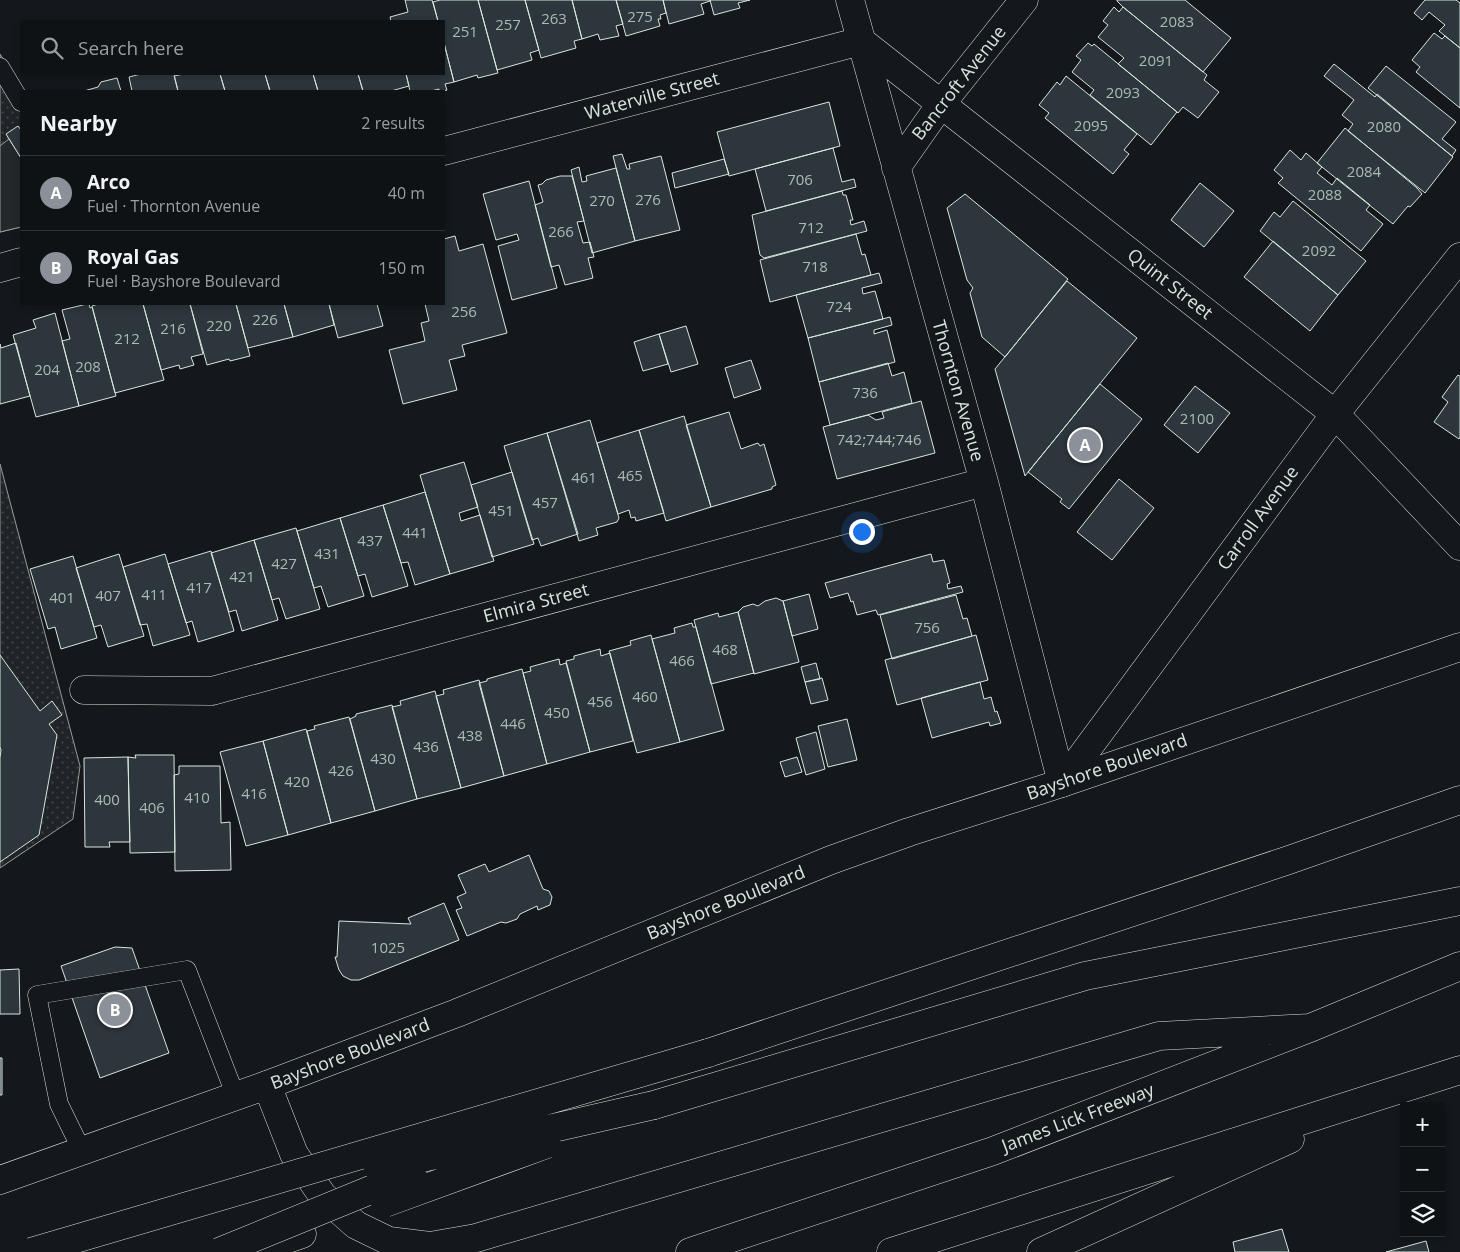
<!DOCTYPE html>
<html lang="en">
<head>
<meta charset="utf-8">
<style>
	:root { --surface:#0f1215; --page:#1d2022; --text:#f1f3f6; --muted:#9b9ea0; --line:#2f3234; --accent:#8c9099 }
	body { margin:0; font-family:"Open Sans",sans-serif; background:var(--page); color:var(--text) }
	.controls { position:absolute; right:15px; bottom:15px; display:grid; overflow:hidden; border-radius:0px; box-shadow:0 2px 8px #0003 }
	.controls button { width:45px; height:45px; display:grid; place-items:center; padding:0; border:0; border-bottom:1px solid var(--line); background:var(--surface); color:var(--text); font:25px sans-serif }
	.you { position:absolute; left:861px; top:531px; width:18px; height:18px; margin:-12px; border:4px solid #fff; border-radius:50%; background:#1a73e8; box-shadow:0 0 0 8px #1a73e833 }
	.badge { display:grid; place-items:center; width:32px; height:32px; border-radius:50%; background:var(--accent); color:#fff; font-size:16px; font-weight:700 }
	.pin { position:absolute; translate:-50% -50%; border:2px solid #fff; box-shadow:0 1px 5px #0006 }
	.list { margin:0; padding:0; list-style:none }
	h2 { display:flex; justify-content:space-between; align-items:center; height:65px; margin:0; padding:0 20px; font-size:21px }
	h2 small { font-size:16px; font-weight:400; color:var(--muted) }
	.list li { display:grid; grid-template-columns:32px 1fr auto; gap:15px; align-items:center; box-sizing:border-box; height:75px; padding:0 20px; border-top:1px solid var(--line) }
	.list b { display:block; font-size:19px; white-space:nowrap }
	.list p { margin:0; font-size:16px; white-space:nowrap; color:var(--muted) }
	.list em { font-size:16px; font-style:normal; color:var(--muted) }
	.icon { flex:none; width:28px; height:28px; fill:none; stroke:currentColor; stroke-width:2; stroke-linecap:round; stroke-linejoin:round }
	.map { position:relative; flex:none; width:1460px; height:1252px; overflow:hidden }
	.search { position:absolute; background:var(--surface); box-shadow:0 2px 8px #0003; left:20px; top:20px; width:425px; height:55px; display:flex; align-items:center; gap:12px; box-sizing:border-box; padding:0 18px; border-radius:0px; color:var(--muted); font-size:19px }
	.panel { position:absolute; background:var(--surface); box-shadow:0 2px 8px #0003; left:20px; top:90px; width:425px; height:215px; border-radius:0px }
	.map>svg:first-child { display:block }
	.park { fill:url(#park-dots); stroke:#939e99 }
	.parking { fill:#24282b; stroke:#939e99 }
	.building { fill:#2c363c; stroke:#d8e6dc }
	.lines { fill:none; stroke-linecap:round; stroke-linejoin:round }
	.lane-casing { stroke:#d8e6dc; stroke-width:19 }
	.street-casing { stroke:#d8e6dc; stroke-width:29 }
	.primary-casing { stroke:#d8e6dc; stroke-width:29 }
	.highway-casing { stroke:#d8e6dc; stroke-width:29 }
	.lane { stroke:#14181c; stroke-width:18 }
	.street { stroke:#14181c; stroke-width:28 }
	.primary { stroke:#14181c; stroke-width:28 }
	.highway { stroke:#14181c; stroke-width:28 }
	.highway-bridge-casing { stroke:#d8e6dc; stroke-width:29; stroke-linecap:butt }
	.highway-bridge { stroke:#14181c; stroke-width:28 }
	.labels { text-anchor:middle; stroke-width:4; stroke-linejoin:round; paint-order:stroke }
	.number-label { font-size:15px; fill:#adbab4 }
	.street-label { font-size:18px; fill:#d8e6dc; stroke:#14181c }
</style>
</head>
<body>
<div class="map">
<svg width="1460" height="1252" viewBox="0 0 1460 1252">
	<defs>
		<pattern id="park-dots" width="8" height="8" patternUnits="userSpaceOnUse" patternTransform="scale(1.25)"><rect width="8" height="8" fill="#202428"/><path d="M2 2h.1M6 6h.1" fill="none" stroke="#404447" stroke-width="1.8" stroke-linecap="round"/></pattern>
	</defs>
	<rect width="100%" height="100%" fill="#14181c"/>
	<path class="park" d="M0,54L23,91H21V227L0,232Z
		M0,464L80,766L73,819L0,868Z"/>
	<path class="parking" d="M9,139L21,158V227L0,232V146Z"/>
	<path class="building" d="M405,0H432L438,21H391L390,17L408,12Z
		M440,0H478L498,73L478,78L477,75L454,82L444,43V21H438L433,2Z
		M478,0H525L539,50L530,53L532,60L497,70Z
		M525,0H572L582,39L574,41L576,48L541,58Z
		M572,0H616L623,24L616,26L619,36L600,40L598,34L582,39Z
		M616,0H663L666,13L660,15L661,19H658L660,26L626,36Z
		M663,0H710V1L701,4L704,14L669,24Z
		M710,0H750L738,3L740,8L714,15Z
		M1117,0H1185L1231,38L1203,72L1123,7L1117,1Z
		M1425,0H1456L1460,3V48L1439,31L1445,25L1429,12L1422,20L1414,13Z
		M1114,7L1119,12L1123,7L1207,75L1204,80L1219,92L1198,118L1183,107L1178,113L1177,112L1118,64L1124,58L1098,37L1108,25L1103,21Z
		M1434,33L1442,39L1445,36L1460,48V108L1416,72L1420,67L1412,60Z
		M444,43L454,82L445,84L447,90L443,91H439V89L431,91H410L406,74H444Z
		M1088,43L1092,46L1094,44L1177,112L1151,145L1090,95L1094,90L1072,72L1081,60L1076,56Z
		M1334,64L1375,97L1377,94L1453,157L1425,193L1348,131L1353,124L1342,115L1354,100L1324,76Z
		M1386,66L1456,122L1442,139L1456,150L1452,156L1368,88Z
		M141,74H174L178,91H132L129,77Z
		M184,74H220L225,91H178L174,76Z
		M220,74H265L270,91H225Z
		M265,74H313L318,91H270Z
		M313,74H358L363,91H318Z
		M358,74H406L409,86L391,91H363Z
		M1066,76L1137,134L1124,150L1129,154L1113,174L1045,118L1049,113L1039,105L1057,82L1060,85Z
		M117,78L121,91H84L98,87L101,82Z
		M829,102L840,146L729,176L717,132Z
		M18,126L21,130V158L6,134Z
		M1345,128L1417,188L1422,194L1410,207L1408,206L1393,224L1317,163Z
		M833,148L842,182L854,179L856,187L766,211L755,169Z
		M1290,150L1301,160L1306,153L1322,167L1317,173L1332,185L1337,178L1370,205L1366,210L1383,224L1361,251L1278,183L1283,178L1274,170Z
		M622,154L627,169H630L629,164L661,156L680,230L635,241L613,156Z
		M724,159L729,174L675,188L672,173Z
		M579,167L582,182L587,181L586,176L616,168L635,241L592,253L571,170Z
		M560,176H572L584,221L577,222L583,243L590,242L594,257L588,258L593,278L565,285L559,265L551,267L535,205L543,202L538,185L542,184L546,180Z
		M529,181L557,288L512,300L498,246L519,240L517,234L496,240L483,194Z
		M1200,183L1234,211L1204,247L1171,220Z
		M842,191L843,195H846L853,220H850L851,225L864,221L867,231L764,258L760,255L752,215Z
		M965,194L1068,279L1005,357L982,337L970,293L973,288L967,280L947,208Z
		M1293,201L1366,261L1338,295L1260,231L1274,212L1280,217Z
		M856,234L862,255L865,254L871,275L770,302L760,260Z
		M455,236L459,251L483,244L507,333L462,345L465,356L449,360L457,390L403,404L389,350L425,341L421,323L429,321L425,304H444V239Z
		M1273,241L1338,295L1310,331L1244,277Z
		M879,273L882,283L862,288L863,294L875,291L883,319L808,338L796,295Z
		M1067,281L1137,338L1025,476L995,369Z
		M87,304H89L90,308L92,307L116,396L79,406L62,341L70,339L62,310Z
		M98,304H143L164,380L115,393L92,306Z
		M143,304H190L203,354L191,357L194,365L180,369L179,365L161,370Z
		M190,304H236L250,356L230,361L229,359L207,365Z
		M236,304H284L293,337L248,348Z
		M284,304H329L334,325L293,337Z
		M329,304H377L383,326L338,338Z
		M55,313L79,406L36,417L13,335L36,328L33,320Z
		M890,317L892,325L874,330V334L887,330L895,362L819,382L808,338Z
		M686,326L698,364L671,372L659,334Z
		M659,334L668,364L643,371L634,342Z
		M16,343L30,396L0,404V344L1,348Z
		M751,360L761,389L734,398L725,368Z
		M888,363L892,376L904,372L912,403L830,425L819,382Z
		M1458,375L1460,376V437L1459,439L1434,422L1448,402L1442,397Z
		M1100,384L1142,419L1069,509L1060,502L1062,499L1028,472Z
		M1195,386L1230,413L1198,453L1164,425Z
		M921,401L935,453L837,479L823,427L868,415L876,420L884,418L882,412Z
		M729,412L741,449L758,443L760,446L764,444L776,485L772,487V489L711,507L686,425Z
		M684,416L711,507L666,521L639,430Z
		M590,420L619,518L617,522L596,528L598,535L579,541L547,433Z
		M639,430L664,513L636,521L635,517L631,518L629,510L618,514L597,443Z
		M547,433L578,534L541,546L538,538L532,540L504,446Z
		M464,462L478,507L459,513L461,521L480,515L494,561L450,574L420,475Z
		M512,472L534,544L492,557L471,485Z
		M1119,479L1154,508L1112,560L1077,532Z
		M425,492L450,574L415,585L408,562L401,563L383,505Z
		M383,505L408,586L372,597L365,574L358,576L340,518Z
		M340,518L364,596L328,607L321,586L314,588L297,531Z
		M296,528L320,609L286,619L279,598L272,600L254,540Z
		M254,540L278,620L242,631L236,610L229,612L211,553Z
		M211,551L234,631L198,642L192,621L186,623L168,564Z
		M119,554L144,636L108,647L101,625L94,627L76,568Z
		M165,554L190,635L153,646L147,624L140,625L123,567Z
		M931,554L933,562L944,560L950,583L947,584L948,589L961,586L963,592L878,615L876,610L857,615L853,601L851,602L848,593L830,598L825,583Z
		M73,556L97,638L61,649L55,627L48,629L30,569Z
		M809,594L818,629L792,636L783,601Z
		M956,595L963,619L967,618L972,636L892,659L880,615Z
		M776,598L783,601L799,662L754,674L738,612L743,607L753,604L758,606L765,601Z
		M738,612L754,673L711,684L694,620L718,613L719,617Z
		M692,623L693,627H696L724,730L680,742L652,639L675,633L674,628Z
		M651,635L680,742L637,753L609,651L631,645L630,641Z
		M976,635L988,680L897,705L885,660Z
		M600,649L601,656L610,653L633,741L590,752L566,661L574,659V656Z
		M0,655L40,711L52,701L62,715L49,724L57,735L39,835L0,862V758L1,750L0,747Z
		M559,659L560,665L566,663L590,752L547,764L523,673L531,671L530,667Z
		M816,663L820,679L805,682L801,667Z
		M522,669L547,764L504,776L479,683L487,681V679Z
		M822,678L828,700L811,704L805,682Z
		M479,680L504,776L461,788L436,696L444,694L443,690Z
		M980,682L984,699L991,697L995,712L997,711L1001,723L990,726L989,722L932,738L921,698Z
		M435,691L461,788L417,799L392,707L401,705L400,701Z
		M392,705L417,799L375,811L350,719L356,716V714Z
		M349,717L375,811L331,823L307,731L315,729L314,726Z
		M847,719L857,760L828,767L818,726Z
		M306,729L331,823L288,835L263,741Z
		M816,732L825,769L806,775L796,738Z
		M263,741L288,835L246,846L220,752Z
		M135,755H174L175,852L130,853L128,757L136,758Z
		M128,757L130,842H109L110,847H85L84,758Z
		M797,757L802,772L785,777L780,762Z
		M179,766H220L221,823L230,822L231,870L175,871L174,775L179,774Z
		M529,855L543,889L549,891L552,897L550,905L538,910L537,906L520,914L517,919L506,923L501,922L467,936L456,910L462,908L457,897L466,893L458,875L485,864L489,872Z
		M444,903L459,940L359,980H351L343,976L339,970L335,957H337L339,921L411,924L408,918Z
		M115,947L132,948L169,1053L100,1078L61,966Z
		M19,969L20,1014H0V970Z
		M0,1058H2V1095H0Z
		M1282,1229L1289,1252H1235L1233,1242Z
		M1426,1241L1429,1252H1386Z"/>
	<g class="lines">
		<defs>
			<path id="lane" d="M0,67L21,102
				M82,1151L59,1104L37,995L187,970L236,1097"/>
			<path id="street" d="M850,0L984,482L1062,783
				M444,151L861,41L1335,414L1460,546
				M896,168L941,104L1024,0
				M0,268L21,262
				M84,690L212,691L984,482
				M1062,783L1335,414L1460,257"/>
			<path id="primary" d="M0,1180L267,1085L457,1013L831,860L909,832L1062,783L1460,647"/>
			<path id="highway" d="M708,1053L1286,861L1460,800
				M267,1085L294,1154L322,1195L356,1225L389,1241L430,1246L476,1238L1159,1036L1310,1028
				M654,1105L1085,976L1460,901
				M253,1251L302,1234
				M690,1252L993,1151L1310,1028L1460,966
				M891,1252L1460,1070
				M1041,1252L1290,1139"/>
		</defs>
		<use href="#lane" class="lane-casing"/>
		<use href="#street" class="street-casing"/>
		<use href="#primary" class="primary-casing"/>
		<use href="#highway" class="highway-casing"/>
		<use href="#lane" class="lane"/>
		<use href="#street" class="street"/>
		<use href="#primary" class="primary"/>
		<use href="#highway" class="highway"/>
		<defs>
			<path id="highway-bridge" d="M378,1168L654,1105
				M385,1203L547,1144
				M31,1252L708,1053
				M219,1252L412,1173"/>
		</defs>
		<use href="#highway-bridge" class="highway-bridge-casing"/>
		<use href="#highway-bridge" class="highway-bridge"/>
	</g>
	<g class="labels">
		<g class="number-label">
			<text x="640" y="22">275</text>
			<text x="554" y="24">263</text>
			<text x="1177" y="27">2083</text>
			<text x="508" y="30">257</text>
			<text x="465" y="37">251</text>
			<text x="1156" y="66">2091</text>
			<text x="1123" y="98">2093</text>
			<text x="1091" y="131">2095</text>
			<text x="1384" y="132">2080</text>
			<text x="1364" y="177">2084</text>
			<text x="800" y="185">706</text>
			<text x="1325" y="200">2088</text>
			<text x="648" y="205">276</text>
			<text x="602" y="206">270</text>
			<text x="811" y="233">712</text>
			<text x="561" y="237">266</text>
			<text x="1319" y="256">2092</text>
			<text x="815" y="272">718</text>
			<text x="839" y="312">724</text>
			<text x="464" y="317">256</text>
			<text x="265" y="325">226</text>
			<text x="219" y="331">220</text>
			<text x="173" y="334">216</text>
			<text x="127" y="344">212</text>
			<text x="88" y="372">208</text>
			<text x="47" y="375">204</text>
			<text x="865" y="398">736</text>
			<text x="1197" y="424">2100</text>
			<text x="879" y="445">742;744;746</text>
			<text x="630" y="481">465</text>
			<text x="584" y="483">461</text>
			<text x="545" y="508">457</text>
			<text x="501" y="516">451</text>
			<text x="415" y="538">441</text>
			<text x="370" y="546">437</text>
			<text x="327" y="559">431</text>
			<text x="284" y="569">427</text>
			<text x="242" y="582">421</text>
			<text x="199" y="593">417</text>
			<text x="154" y="600">411</text>
			<text x="108" y="601">407</text>
			<text x="62" y="603">401</text>
			<text x="927" y="633">756</text>
			<text x="725" y="655">468</text>
			<text x="682" y="666">466</text>
			<text x="645" y="702">460</text>
			<text x="600" y="707">456</text>
			<text x="557" y="718">450</text>
			<text x="513" y="729">446</text>
			<text x="470" y="741">438</text>
			<text x="426" y="752">436</text>
			<text x="383" y="764">430</text>
			<text x="341" y="776">426</text>
			<text x="297" y="787">420</text>
			<text x="254" y="799">416</text>
			<text x="197" y="803">410</text>
			<text x="107" y="805">400</text>
			<text x="152" y="813">406</text>
			<text x="388" y="953">1025</text>
		</g>
		<g class="street-label">
			<text transform="translate(959 83) rotate(-52)" y="6">Bancroft Avenue</text>
			<text transform="translate(652 96) rotate(-15)" y="6">Waterville Street</text>
			<text transform="translate(1170 284) rotate(38)" y="6">Quint Street</text>
			<text transform="translate(958 391) rotate(74)" y="6">Thornton Avenue</text>
			<text transform="translate(1258 518) rotate(-54)" y="6">Carroll Avenue</text>
			<text transform="translate(536 603) rotate(-15)" y="6">Elmira Street</text>
			<text transform="translate(1107 767) rotate(-19)" y="6">Bayshore Boulevard</text>
			<text transform="translate(726 903) rotate(-22)" y="6">Bayshore Boulevard</text>
			<text transform="translate(350 1054) rotate(-21)" y="6">Bayshore Boulevard</text>
			<text transform="translate(1078 1118) rotate(-21)" y="6">James Lick Freeway</text>
		</g>
	</g>
</svg>
<div class="controls">
<button>+</button>
<button>−</button>
<button><svg class="icon" aria-label="layers" viewBox="0 0 24 24"><path d="M12 4l9 5-9 5-9-5zM3 14l9 5 9-5"/></svg></button>
</div>
<div class="you"></div>
<div class="pin badge" style="left:1085px;top:445px">A</div>
<div class="pin badge" style="left:115px;top:1010px">B</div>
<div class="search"><svg class="icon" aria-label="search" viewBox="0 0 24 24"><circle cx="10" cy="10" r="6"/><path d="M15 15l6 6"/></svg>Search here</div>
<section class="panel">
<h2>Nearby<small>2 results</small></h2>
<ul class="list">
<li><span class="badge">A</span><div><b>Arco</b><p>Fuel · Thornton Avenue</p></div><em>40 m</em></li>
<li><span class="badge">B</span><div><b>Royal Gas</b><p>Fuel · Bayshore Boulevard</p></div><em>150 m</em></li>
</ul>
</section>
</div>
</body>
</html>
